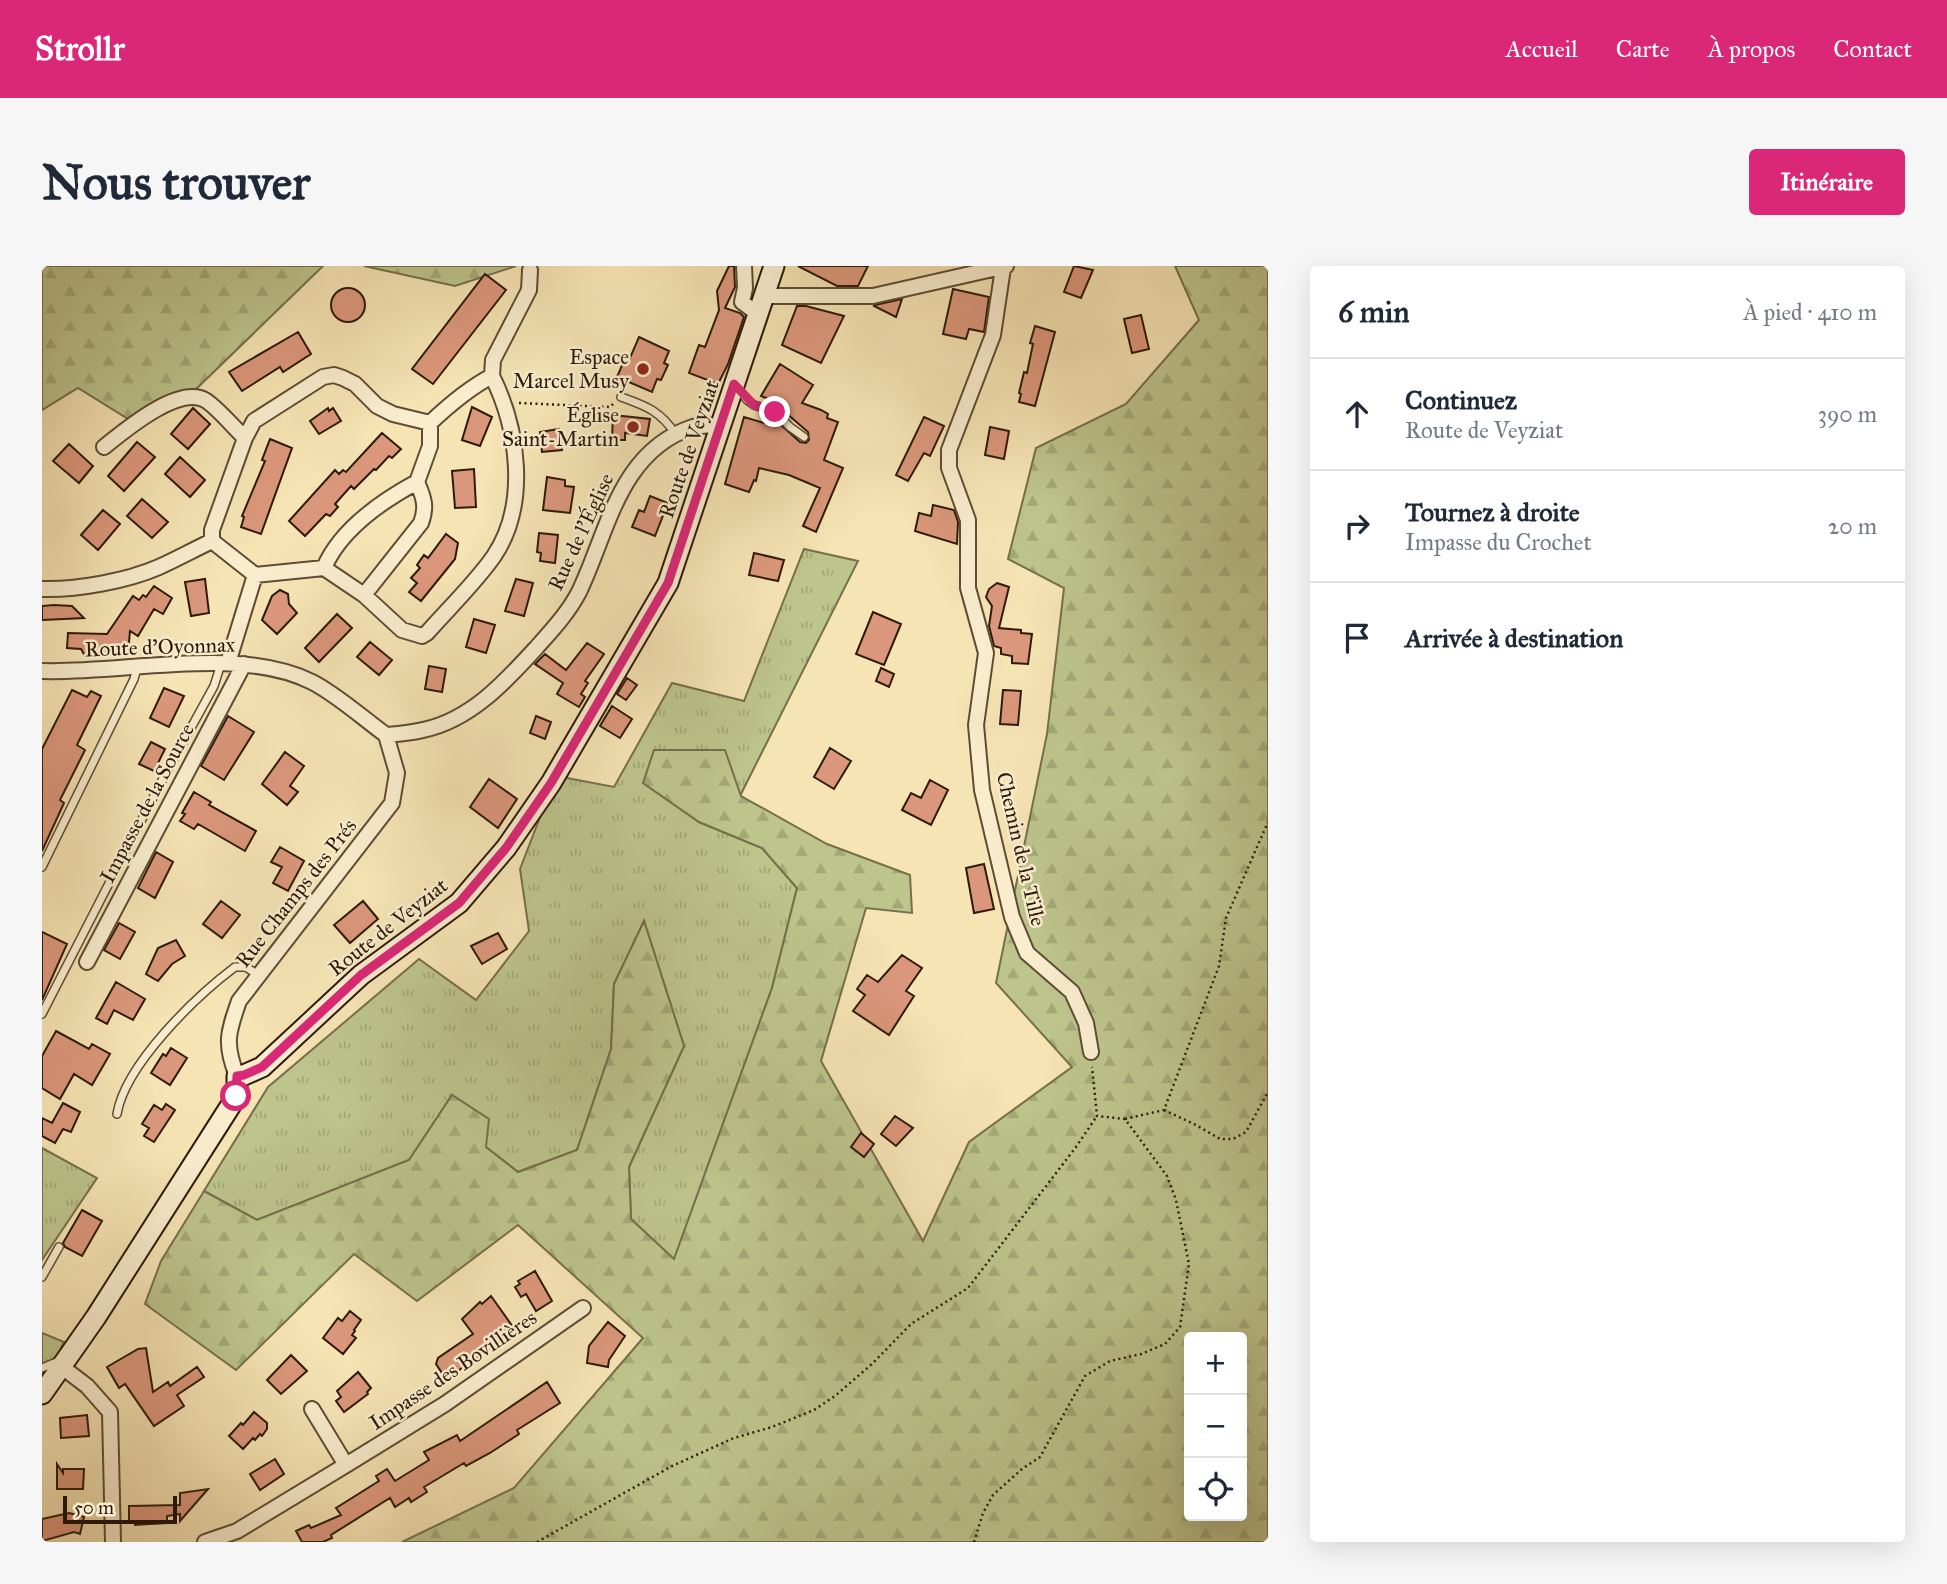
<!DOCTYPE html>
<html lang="fr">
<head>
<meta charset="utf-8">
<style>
	:root { --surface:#fff; --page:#f6f6f7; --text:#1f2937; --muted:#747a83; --line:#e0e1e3; --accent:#db2777 }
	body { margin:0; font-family:"IM FELL Great Primer",serif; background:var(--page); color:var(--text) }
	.controls { position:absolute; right:21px; bottom:21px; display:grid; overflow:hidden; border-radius:7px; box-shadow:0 7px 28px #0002 }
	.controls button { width:63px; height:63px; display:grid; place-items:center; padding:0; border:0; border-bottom:2px solid var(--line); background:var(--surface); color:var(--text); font:35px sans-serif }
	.scale { position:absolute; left:21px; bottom:18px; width:114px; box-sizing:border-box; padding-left:7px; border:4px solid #2d1a0a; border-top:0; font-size:19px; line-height:24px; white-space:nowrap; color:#2d1a0a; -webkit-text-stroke:5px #f9edce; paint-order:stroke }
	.stop { position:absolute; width:21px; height:21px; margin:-16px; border:5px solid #db2777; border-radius:50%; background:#fff }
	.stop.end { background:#db2777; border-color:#fff; box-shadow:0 2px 7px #0008 }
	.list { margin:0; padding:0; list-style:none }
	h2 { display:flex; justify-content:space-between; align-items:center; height:91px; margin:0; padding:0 28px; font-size:30px }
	h2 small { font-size:23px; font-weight:400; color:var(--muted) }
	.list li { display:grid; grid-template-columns:46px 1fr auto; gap:21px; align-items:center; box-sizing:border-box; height:112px; padding:0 28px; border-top:2px solid var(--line) }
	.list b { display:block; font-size:26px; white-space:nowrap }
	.list p { margin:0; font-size:23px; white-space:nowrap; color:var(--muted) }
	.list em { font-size:23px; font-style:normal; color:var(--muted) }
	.icon { flex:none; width:38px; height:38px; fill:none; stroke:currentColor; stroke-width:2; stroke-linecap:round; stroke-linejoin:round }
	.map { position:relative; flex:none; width:1226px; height:1276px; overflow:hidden; border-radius:7px }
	header { display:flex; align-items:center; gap:42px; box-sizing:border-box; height:98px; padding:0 35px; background:var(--accent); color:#fff }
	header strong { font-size:33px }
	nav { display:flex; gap:38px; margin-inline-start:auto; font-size:24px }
	.intro { display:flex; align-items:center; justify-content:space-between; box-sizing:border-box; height:168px; padding:0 42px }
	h1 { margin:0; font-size:49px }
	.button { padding:18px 32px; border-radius:7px; background:var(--accent); color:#fff; font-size:24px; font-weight:700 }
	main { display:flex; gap:42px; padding:0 42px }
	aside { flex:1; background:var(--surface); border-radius:7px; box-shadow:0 7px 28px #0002 }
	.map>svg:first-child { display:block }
	.grass { fill:url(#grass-tufts); stroke:#756f4b; stroke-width:2 }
	.forest { fill:url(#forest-firs); stroke:#756f4b; stroke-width:2; fill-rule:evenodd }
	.building { fill:#db977b; stroke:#2d1a0a; stroke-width:2 }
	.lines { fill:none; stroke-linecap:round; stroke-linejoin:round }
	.lane-casing { stroke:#5f4c34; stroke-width:10 }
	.street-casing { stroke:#5f4c34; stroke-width:18 }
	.secondary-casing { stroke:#2d1a0a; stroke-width:23 }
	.path { stroke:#2d1a0a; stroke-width:2.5; stroke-dasharray:2 3.5; stroke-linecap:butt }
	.lane { stroke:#f9edce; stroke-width:7 }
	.street { stroke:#f9edce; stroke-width:14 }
	.secondary { stroke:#f9edce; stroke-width:19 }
	.route { stroke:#db2777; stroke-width:9 }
	.poi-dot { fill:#8f2418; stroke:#f9edce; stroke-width:2.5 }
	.labels { text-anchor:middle; stroke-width:5; stroke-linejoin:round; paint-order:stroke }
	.poi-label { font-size:21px; fill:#2d1a0a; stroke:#f9edce; text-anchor:end }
	.street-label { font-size:21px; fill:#2d1a0a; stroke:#f9edce }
</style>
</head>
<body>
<header>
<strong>Strollr</strong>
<nav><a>Accueil</a><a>Carte</a><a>À propos</a><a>Contact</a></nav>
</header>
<div class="intro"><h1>Nous trouver</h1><a class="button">Itinéraire</a></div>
<main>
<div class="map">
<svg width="1226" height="1276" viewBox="0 0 1226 1276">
	<defs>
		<pattern id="grass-tufts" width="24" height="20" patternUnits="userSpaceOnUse" patternTransform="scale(1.75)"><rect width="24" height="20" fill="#bdc48c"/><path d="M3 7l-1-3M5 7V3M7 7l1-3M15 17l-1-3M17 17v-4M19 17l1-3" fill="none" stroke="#a3a877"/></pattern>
		<pattern id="forest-firs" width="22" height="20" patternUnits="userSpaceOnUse" patternTransform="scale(1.75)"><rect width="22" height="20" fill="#bdc48c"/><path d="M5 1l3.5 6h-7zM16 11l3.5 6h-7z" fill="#a3a877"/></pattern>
	</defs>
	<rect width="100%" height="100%" fill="#f6e4b4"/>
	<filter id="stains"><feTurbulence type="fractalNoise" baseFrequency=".00286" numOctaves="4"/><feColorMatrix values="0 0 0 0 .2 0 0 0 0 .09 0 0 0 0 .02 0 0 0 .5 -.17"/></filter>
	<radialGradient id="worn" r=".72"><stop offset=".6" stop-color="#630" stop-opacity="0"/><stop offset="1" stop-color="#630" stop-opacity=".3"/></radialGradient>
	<path class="grass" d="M762,283L816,295L698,530L657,556L720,582L755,622L730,722L632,994L589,953L587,901L642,780L602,655L572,718L569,783L535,884L476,906L444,881L410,829L367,894L215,954L162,925L226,821L377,693L434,734L487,665L478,603L514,510L572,521L630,417L702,435Z
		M0,882L55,912L0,994Z
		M0,1067L22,1076L0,1123Z"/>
	<path class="forest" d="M0,0H281L148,129L99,161L36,122L0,144Z
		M322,0H474L413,20Z
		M1133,0H1226V1276H360L472,1222L601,1072L476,959L375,1035L312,988L194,1104L103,1038L119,995L162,925L215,954L367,894L410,829L447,853L444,881L476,906L535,884L569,783L572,718L602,655L642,780L587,901L589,953L632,993L730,722L755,622L720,582L657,556L601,517L612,484H683L699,530L785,578L868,609L870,647L824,642L779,795L881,975L927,876L1030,801L954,717L1005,468L1022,322L966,293L994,182L1084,138L1157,54ZM1147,1071H1200V1250H1147Z"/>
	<path class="building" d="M687,0H692L693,21L683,42L698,47L702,51L686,98L676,118L647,107L657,79L663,81L677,44L675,25Z
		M756,0H826L816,20H795Z
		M1032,0L1051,4L1039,32L1022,26Z
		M443,8L464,24L391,118L370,103Z
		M289 39a17 17 0 1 1 34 0a17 17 0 1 1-34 0Z
		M911,23L947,31L942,66L927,63L924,73L901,68Z
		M860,33L854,51L832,40L833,39Z
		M755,40H764L802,50L779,97L740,79Z
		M1099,49L1107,83L1090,87L1082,53Z
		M993,60L1013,66L993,140L977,136L979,128L977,127L982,106L985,107L991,78L988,77Z
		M256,66L269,88L241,106L238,101L200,125L187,106Z
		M597,71L627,85L622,97L626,99L619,114L615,113L610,126L575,111L584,90L588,92Z
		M738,98L771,119L760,137L779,144L786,148L785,152L796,156L782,194L801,202L774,266L761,260L778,222L747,209L717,202L714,215L712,214L707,226L683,218L702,151L722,157L724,150L730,151L758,176L764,177L767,174L766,166L737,141L728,138L729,134L719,130Z
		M430,141L450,151L438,180L420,174Z
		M151,142L168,158L146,183L129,168Z
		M286,142L287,145L291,142L299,155L277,168L268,155Z
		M571,149L608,153L605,170L583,167V174H570Z
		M882,151L902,160L888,190L882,187L866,215L854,209Z
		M948,161L967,165L962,193L943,189Z
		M517,163L520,184L500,186L498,166Z
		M340,167L359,183L350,192L347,190L334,204L332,203L312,223L309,220L293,238L296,241L288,250L284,248L263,270L247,255L293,204L297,208L301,204L304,206Z
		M228,173L250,182L219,268L199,261L202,251L200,250L223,195L220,194Z
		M95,176L113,191L82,225L66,210Z
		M27,178L51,200L37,217L11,195Z
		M138,191L163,214L148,231L123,208Z
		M432,203L434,241L413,242L410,205Z
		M505,211L523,214V220L532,221L528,247L501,244Z
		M608,230L626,237L613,270L590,261L597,244L602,246Z
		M100,233L126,256L110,272L85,250Z
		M891,239L912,244L916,256L915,278L873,265L877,247L889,250Z
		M61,244L78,258L56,284L39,269Z
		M497,267L516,269L513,297L498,295L499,287L495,286Z
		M404,268L416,277L413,293L379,335L367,326L375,317L369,312L378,302L375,299L382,289L386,292Z
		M712,287L742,294L736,315L707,309Z
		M163,313L167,347L149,350L143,316Z
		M474,313L491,317L482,350L463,345Z
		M955,317L967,321L957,362L979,364V367L990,368L986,398L970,397V390L959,388V382L952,380L947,360L950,340L944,331L947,323Z
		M112,320L130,332L121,348L112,343L96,370L88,365L86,387L43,390L39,383L25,382L26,367L65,368L91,330L97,334L101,329L104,331Z
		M238,324L246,328L247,338L255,347L235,368L220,354L230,330Z
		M12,339L30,340L42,352L0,354V340Z
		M831,346L859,358L842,399L814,388Z
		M295,348L310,362L277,396L263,382Z
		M432,353L453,359L444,387L424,381Z
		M328,376L350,394L337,409L315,391Z
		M545,377L562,388L543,415L546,417L539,428L543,431L537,441L515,428L521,417L493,398L503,388L524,404Z
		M387,400L404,403L400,426L383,423Z
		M839,402L852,408L847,421L834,415Z
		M585,412L595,419L584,434L575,428Z
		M122,422L142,430L127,461L108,452Z
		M30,424L45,431L49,425L59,430L35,479L43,484L18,534L22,537L0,585V483Z
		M961,424L979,425L976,459L958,458Z
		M570,440L590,453L578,472L558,460Z
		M186,450L212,466L182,514L159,500Z
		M494,450L509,456L503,473L488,467Z
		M109,476L123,483L112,505L97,498Z
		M788,482L809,495L792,523L772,511Z
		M243,486L262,500L248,520L256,526L245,539L220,518Z
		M447,513L475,533L456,562L428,541Z
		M888,514L906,524L889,559L860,544L869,527L879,532Z
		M152,526L169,536L167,539L214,565L203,585L156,558L152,563L138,555L143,548L140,547Z
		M238,581L262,595L246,625L231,617L240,601L229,596Z
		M114,586L131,596L113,632L96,622Z
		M942,598L952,643L932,647L924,602Z
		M179,635L198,649L180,672L161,658Z
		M321,635L336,653L308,677L292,659Z
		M77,657L93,666L78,693L62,684Z
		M0,666L25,678L0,734Z
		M456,667L465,683L440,698L429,680Z
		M134,674L143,690L130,698L116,715L104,708L116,682Z
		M860,689L880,702L864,725L872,730L847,769L811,745L823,729L815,723L825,709L836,716Z
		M74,716L103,733L91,754L72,744L65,758L54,752Z
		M14,765L47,783L50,778L68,788L50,819L32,808L18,833L0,822V790Z
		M129,782L145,792L128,819L109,807L121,788L124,790Z
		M21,837L38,846L29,866L21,863L13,877L0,870V852L10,857Z
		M124,838L133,844L112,876L102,870L107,862L100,858L112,839L120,844Z
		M853,850L871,862L854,880L839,868Z
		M819,867L832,878L822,891L809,881Z
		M40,944L60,955L40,990L23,981L21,977Z
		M493,1005L510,1035L494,1045L484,1028L479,1031L473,1021L478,1018L476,1015Z
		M449,1030L471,1061L462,1068L465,1071L404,1113L394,1098L396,1092L431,1068L420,1053L438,1036L440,1038Z
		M308,1045L319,1054L312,1064L313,1065L310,1069L314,1072L301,1088L281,1072L296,1052L300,1055Z
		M566,1056L583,1070L567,1094L566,1101L545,1097L547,1080Z
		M104,1082L111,1126L126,1116L128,1120L155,1101L162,1111L135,1129L142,1140L112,1160L83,1118L77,1122L65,1101L96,1083Z
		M249,1089L265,1105L239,1128L225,1114Z
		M316,1106L329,1122L325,1126L326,1128L302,1146L294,1135L299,1131L295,1125Z
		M505,1116L518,1137L475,1164L477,1168L448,1187L424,1200L422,1197L382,1221L385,1226L369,1236L367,1232L353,1241L348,1232L289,1269L290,1272L281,1276H260L254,1265L267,1259L269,1262L299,1249L294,1242L337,1215L334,1210L345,1203L353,1215L387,1194L382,1186L415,1169L418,1175Z
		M212,1146L225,1157V1163L220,1170L218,1168L213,1174L211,1172L201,1183L187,1170L199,1157L201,1159Z
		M45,1149L47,1170L19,1172L18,1152Z
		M233,1193L242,1208L218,1224L208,1208Z
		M15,1198L21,1207V1203H42L41,1223H15Z
		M166,1223L138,1255V1248L125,1250V1257L93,1259V1257H87V1240L138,1239V1227Z
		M27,1247L42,1251L38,1268L32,1266L0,1275V1253Z"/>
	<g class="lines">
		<defs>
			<path id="lane" d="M694,120L705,134L712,139L733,146L748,161L762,171
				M579,131C604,140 619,145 634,169
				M0,601L92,413L95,402
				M0,748L117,520L172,420L179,398
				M75,848C83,799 153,731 193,701H204L216,709
				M0,1011L17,981
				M0,1102L17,1095"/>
			<path id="street" d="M702,0L703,22L700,36L716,48
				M961,2L951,69L907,184V202L926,254V322L944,387L934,459L940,524L970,651L985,687L1030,726L1044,757L1049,786
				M721,30H831L964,0
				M450,110L451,94L487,24L488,4
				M62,181C82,165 136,119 163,134C175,141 192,162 203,172
				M282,302L322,329L360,364L380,370L385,367C407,342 434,316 452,290C487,238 476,162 450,110C427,122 407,139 388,157V180L375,216C340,235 298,264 282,302L213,309L170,275V264L203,172L212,155L281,111L292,109L301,112L313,118L335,140L351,148L388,157
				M0,323C35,324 85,315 117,301C135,293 153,283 170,275
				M322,329L379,257C385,241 382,232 375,216
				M186,397L213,309
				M0,405C81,408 197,379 270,416C294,428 322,453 344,469
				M344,469C356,468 369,467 381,464C429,454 464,415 495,381C511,363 526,347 537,326C566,266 577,185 651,161C659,159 669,160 677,159
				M45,696L202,398
				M195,810C182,778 186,766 197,735L350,537L355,507L344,469
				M20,1101L45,1120L68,1146L71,1276
				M304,1199L403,1138L541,1042
				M163,1276L195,1265L304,1199L270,1143"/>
			<path id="secondary" d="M0,1128L54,1051L189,839L195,825V810L202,809L220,801L319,709L417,637L464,582L509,517L626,317L732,0"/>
		</defs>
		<use href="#lane" class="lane-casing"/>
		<use href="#street" class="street-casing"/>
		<use href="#secondary" class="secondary-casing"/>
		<path class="path" d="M477,137L568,141L571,138
			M1122,844L1154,859L1178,873H1191L1204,866L1226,826
			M1083,853L1122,844L1177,700L1184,652L1226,556
			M495,1276L630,1200L692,1172L730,1161L772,1144L793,1130L830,1098L869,1058L926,1022L1034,881L1055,850
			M932,1276L941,1247L951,1229L980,1203L998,1191L1043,1110L1068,1095L1099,1088L1123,1078L1138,1061L1147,998L1134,934L1125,910L1083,853L1055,850L1050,801"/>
		<use href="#lane" class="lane"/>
		<use href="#street" class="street"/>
		<use href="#secondary" class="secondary"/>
	</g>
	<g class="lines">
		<path class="route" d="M194,830L195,810L202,809L220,801L319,709L417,637L464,582L509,517L626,317L692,118L712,139L733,146"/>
	</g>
	<g class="poi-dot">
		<circle cx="601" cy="103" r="7"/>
		<circle cx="591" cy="161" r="7"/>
	</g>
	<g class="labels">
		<g class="poi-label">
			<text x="587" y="98">Espace<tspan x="587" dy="24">Marcel Musy</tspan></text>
			<text x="577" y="156">Église<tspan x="577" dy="24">Saint-Martin</tspan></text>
		</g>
		<g class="street-label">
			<text transform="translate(647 183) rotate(-71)" y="7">Route de Veyziat</text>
			<text transform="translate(539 266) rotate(-65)" y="7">Rue de l'Église</text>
			<text transform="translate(118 381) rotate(-2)" y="7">Route d'Oyonnax</text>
			<text transform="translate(105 537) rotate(-62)" y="7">Impasse de la Source</text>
			<text transform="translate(979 583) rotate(77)" y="7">Chemin de la Tille</text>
			<text transform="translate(254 627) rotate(-52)" y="7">Rue Champs des Prés</text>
			<text transform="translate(346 661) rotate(-38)" y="7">Route de Veyziat</text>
			<text transform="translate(411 1104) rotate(-34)" y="7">Impasse des Bovillières</text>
		</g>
	</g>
	<rect width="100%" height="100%" filter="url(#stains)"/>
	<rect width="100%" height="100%" fill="url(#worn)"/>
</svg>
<div class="controls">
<button>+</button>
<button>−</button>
<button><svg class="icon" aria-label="locate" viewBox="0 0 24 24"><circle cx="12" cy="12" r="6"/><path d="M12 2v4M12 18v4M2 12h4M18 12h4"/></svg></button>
</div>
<div class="scale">50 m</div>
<div class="stop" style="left:194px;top:830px"></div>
<div class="stop end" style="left:733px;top:146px"></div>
</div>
<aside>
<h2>6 min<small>À pied · 410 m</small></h2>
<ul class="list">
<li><svg class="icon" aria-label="ahead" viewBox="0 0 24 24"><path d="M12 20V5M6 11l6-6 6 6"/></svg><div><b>Continuez</b><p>Route de Veyziat</p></div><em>390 m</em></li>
<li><svg class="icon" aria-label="right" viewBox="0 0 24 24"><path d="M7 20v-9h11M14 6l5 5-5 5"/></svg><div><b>Tournez à droite</b><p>Impasse du Crochet</p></div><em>20 m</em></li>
<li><svg class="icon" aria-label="arrive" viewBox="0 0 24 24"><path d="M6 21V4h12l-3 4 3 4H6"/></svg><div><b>Arrivée à destination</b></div></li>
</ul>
</aside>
</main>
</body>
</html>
